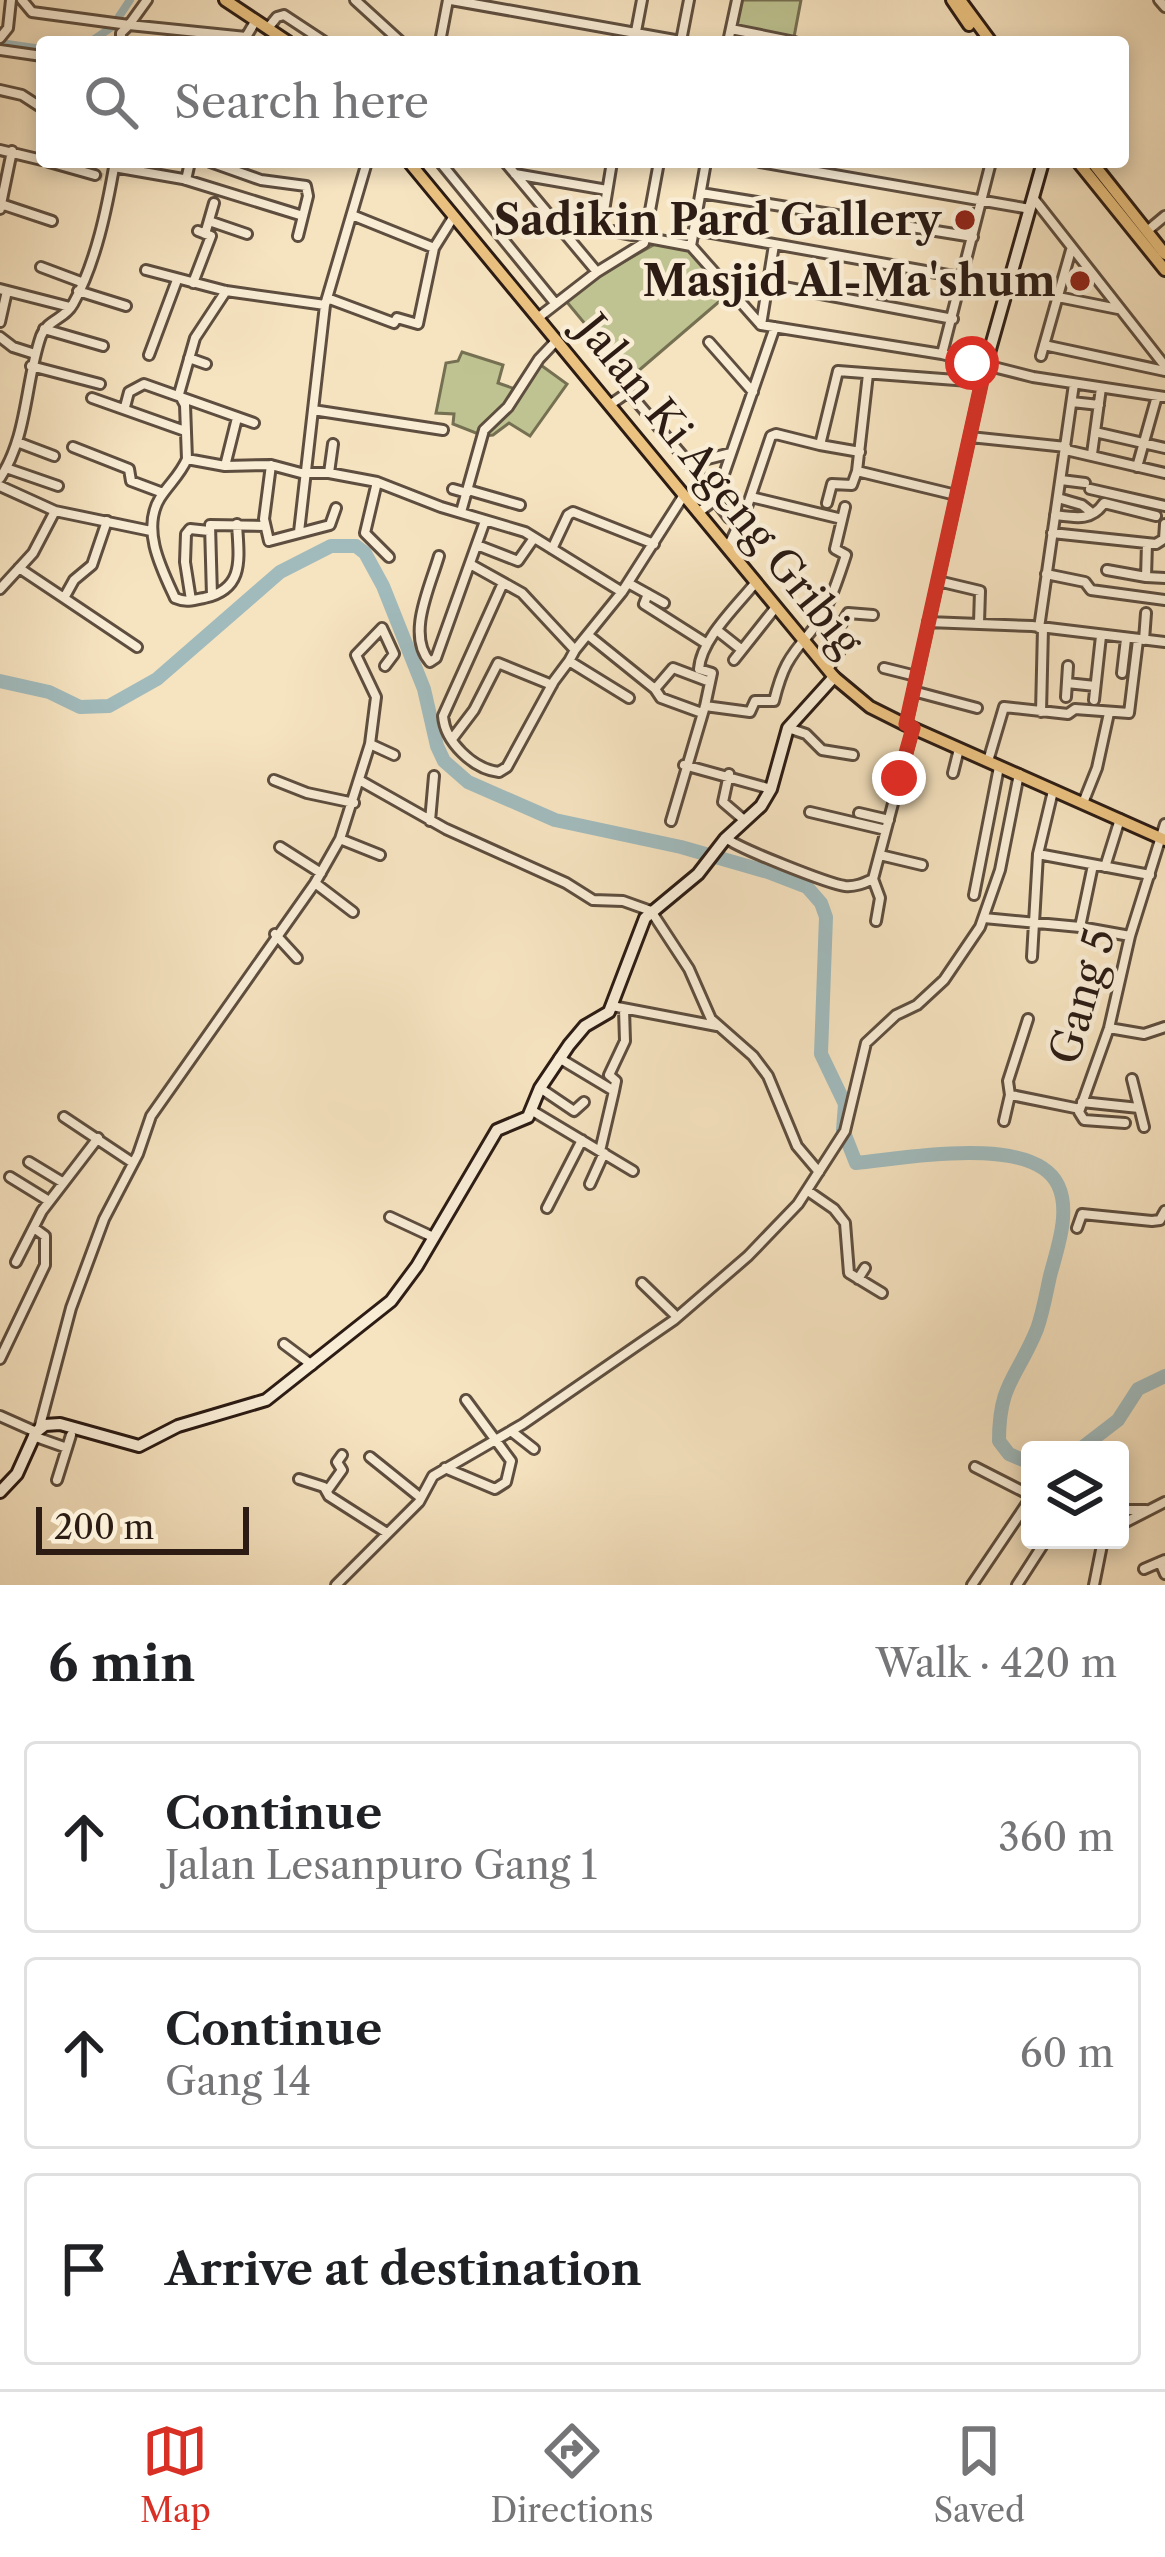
<!DOCTYPE html>
<html lang="en">
<head>
<meta charset="utf-8">
<style>
	:root { --surface:#fff; --page:#f2f2f2; --text:#202124; --muted:#757577; --line:#e0e0e0; --accent:#d93025 }
	body { margin:0; font-family:"Libre Caslon Text",serif; background:var(--page); color:var(--text) }
	.controls { position:absolute; right:36px; bottom:36px; display:grid; overflow:hidden; border-radius:12px; box-shadow:0 6px 18px #0003 }
	.controls button { width:108px; height:108px; display:grid; place-items:center; padding:0; border:0; border-bottom:3px solid var(--line); background:var(--surface); color:var(--text); font:60px sans-serif }
	.scale { position:absolute; left:36px; bottom:30px; width:213px; box-sizing:border-box; padding-left:12px; border:6px solid #2c1c14; border-top:0; font-size:33px; line-height:42px; white-space:nowrap; color:#2c1c14; -webkit-text-stroke:9px #f9edd6; paint-order:stroke }
	.stop { position:absolute; width:36px; height:36px; margin:-27px; border:9px solid #d93025; border-radius:50%; background:#fff }
	.stop.end { background:#d93025; border-color:#fff; box-shadow:0 3px 12px #0008 }
	.list { margin:0; padding:0; list-style:none }
	h2 { display:flex; justify-content:space-between; align-items:center; height:156px; margin:0; padding:0 48px; font-size:51px }
	h2 small { font-size:39px; font-weight:400; color:var(--muted) }
	.list li { display:grid; grid-template-columns:78px 1fr auto; gap:36px; align-items:center; box-sizing:border-box; height:192px; margin:0 24px 24px; padding:0 24px; border:3px solid var(--line); border-radius:12px }
	.list b { display:block; font-size:45px; white-space:nowrap }
	.list p { margin:0; font-size:39px; white-space:nowrap; color:var(--muted) }
	.list em { font-size:39px; font-style:normal; color:var(--muted) }
	.icon { flex:none; width:66px; height:66px; fill:none; stroke:currentColor; stroke-width:2; stroke-linecap:round; stroke-linejoin:round }
	.map { position:relative; flex:none; width:1165px; height:1585px; overflow:hidden }
	.search { position:absolute; background:var(--surface); box-shadow:0 6px 18px #0003; left:36px; right:36px; top:36px; height:132px; display:flex; align-items:center; gap:30px; box-sizing:border-box; padding:0 42px; border-radius:12px; color:var(--muted); font-size:45px }
	.sheet { height:804px; background:var(--surface) }
	nav { display:flex; justify-content:space-around; align-items:center; box-sizing:border-box; height:168px; border-top:3px solid var(--line); background:var(--surface); font-size:33px; color:var(--muted) }
	nav a { display:grid; justify-items:center; gap:6px }
	nav .on { color:var(--accent) }
	.map>svg:first-child { display:block }
	.green { fill:#bec391; stroke:#757052; stroke-width:3 }
	.lines { fill:none; stroke-linecap:round; stroke-linejoin:round }
	.canal { stroke:#a1bbbd; stroke-width:8 }
	.river { stroke:#a1bbbd; stroke-width:14 }
	.street-tunnel { stroke:#cebb9e; stroke-width:8; stroke-dasharray:8 4; stroke-linecap:butt }
	.street-casing { stroke:#5e4e3f; stroke-width:14 }
	.secondary-casing { stroke:#2c1c14; stroke-width:16 }
	.primary-casing { stroke:#2c1c14; stroke-width:16 }
	.street { stroke:#f9edd6; stroke-width:8 }
	.secondary { stroke:#f9edd6; stroke-width:10 }
	.primary { stroke:#ebc280; stroke-width:10 }
	.route { stroke:#d93025; stroke-width:15 }
	.poi-dot { fill:#8f2418; stroke:#f9edd6; stroke-width:4.5 }
	.labels { text-anchor:middle; stroke-width:9; stroke-linejoin:round; paint-order:stroke }
	.poi-label { font-size:42px; font-weight:bold; fill:#2c1c14; stroke:#f9edd6; text-anchor:end }
	.street-label { font-size:42px; fill:#2c1c14; stroke:#f9edd6 }
</style>
</head>
<body>
<div class="map">
<svg width="1165" height="1585" viewBox="0 0 1165 1585">
	<rect width="100%" height="100%" fill="#f6e3c0"/>
	<filter id="stains"><feTurbulence type="fractalNoise" baseFrequency=".00167" numOctaves="4"/><feColorMatrix values="0 0 0 0 .2 0 0 0 0 .09 0 0 0 0 .02 0 0 0 .5 -.17"/></filter>
	<radialGradient id="worn" r=".72"><stop offset=".6" stop-color="#630" stop-opacity="0"/><stop offset="1" stop-color="#630" stop-opacity=".3"/></radialGradient>
	<path class="green" d="M741,0H801L794,37L736,26Z
		M657,243L690,250L728,294L630,378L566,301L598,276Z
		M462,352L503,365L498,383L518,390L481,435L453,424L454,414L436,413L446,363L458,361Z
		M538,363L567,384L530,436L509,423L493,435L484,436Z"/>
	<g class="lines">
		<path class="canal" d="M90,42L112,27L130,0
			M0,43L42,49"/>
		<path class="river" d="M0,681L49,692L80,707L109,706L157,679L280,572L331,546H356L365,553L383,586L424,689L437,746L444,761L468,782L555,820L681,847L768,872L807,887L821,903L826,917L821,1054L845,1104L843,1130L856,1163C902,1159 1033,1133 1058,1185C1071,1212 1057,1249 1050,1276C1046,1294 1043,1312 1037,1329C1017,1378 999,1383 999,1441L1009,1454L1030,1463
			M1079,1450L1118,1420L1138,1389L1165,1376"/>
		<path class="street-tunnel" d="M95,175L108,179"/>
		<defs>
			<path id="street" d="M22,0L32,12L129,25L147,0
				M355,0L401,42
				M451,0L686,42
				M1159,0L1165,7
				M268,28L277,17L284,15L325,42
				M731,29L795,42
				M0,38L8,28L11,0
				M681,41L689,0
				M121,42V33L129,25L246,37L256,20
				M440,42L448,0
				M634,42L642,0
				M728,42L737,0
				M0,50L42,56
				M0,90L22,95L42,108
				M0,150L42,160
				M49,162L95,175
				M210,162L261,180L306,186L308,196L298,236
				M440,162L555,303
				M505,162L597,272
				M760,162L1030,209
				M114,167L183,179L303,216
				M515,174L607,190
				M186,180L190,162
				M701,193L973,237
				M1034,199L1165,366
				M1,204L52,221
				M0,209L12,151
				M553,220L691,246L706,162
				M209,221L247,234
				M601,229L612,162
				M695,230L965,278
				M1147,231L1165,216
				M205,234L214,203
				M691,246L761,325L942,354L1033,377L1165,397
				M434,248L454,216
				M41,267L81,282
				M146,270L226,291L325,305
				M193,283L211,236L198,231
				M768,284L953,319
				M0,289L70,307
				M78,291L126,306
				M226,291L195,338L179,394L185,405L187,459L225,466L271,465L301,473H329L377,482L441,507L525,532L622,592
				M1058,297L1118,309
				M327,298L394,323L397,318L418,324L434,248L352,215
				M539,317L597,272L644,243L659,162
				M0,322L7,291
				M761,325L774,245
				M44,329L103,346
				M0,337L13,347L35,354
				M709,342L753,392
				M1044,345L1165,371
				M942,354L991,162
				M149,355L177,280
				M1041,356L1071,250
				M189,358L206,364
				M31,366L100,384
				M868,374L857,471L956,495
				M92,398L185,431
				M1072,402L1099,405
				M611,404L624,395H631L717,496
				M125,407L129,392L144,384L254,423
				M313,410L443,430
				M1095,432L1165,448
				M970,437L1066,447
				M17,442L54,456
				M820,445L860,452
				M73,447L129,469L131,481L163,493
				M1066,450L1165,473
				M1092,454L1101,388
				M187,459C180,475 169,484 160,498C141,529 161,568 175,598C187,603 192,600 204,598C245,589 239,559 237,524
				M688,464L731,453
				M271,465L264,519L269,541L330,525L336,508
				M225,466L237,418
				M1137,467L1157,396
				M6,468L58,486
				M329,473L333,444
				M0,478C28,436 25,382 41,336C48,319 65,319 73,304C96,263 107,208 115,162
				M1061,480L1085,483
				M377,482L365,533L389,557
				M0,486L55,511L151,531
				M453,489L467,493
				M1090,489L1165,506
				M468,490L520,505
				M751,497L842,519
				M1058,498L1082,505L1092,513
				M715,500L729,518
				M827,503L832,484L852,485L857,471
				M461,512L484,430L508,407L539,359L557,340
				M699,512L715,500L775,327
				M1055,515C1077,518 1092,521 1104,503L1156,516
				M107,521L92,565L74,580L64,598L137,647
				M299,532L325,305L367,162
				M1052,533L1156,544L1164,539L1165,524
				M1147,543L1146,577L1165,578
				M477,545L518,561L534,538
				M728,547L747,507L771,436L776,434L820,445L838,371L982,382
				M552,549L568,515L573,512L654,544
				M439,556C430,587 406,635 430,662L436,658L485,521
				M470,564L522,593L575,650L569,661L629,698
				M19,568L64,598
				M1107,570L1146,577
				M1046,574L1085,582L1091,590L1165,600
				M938,581L980,591L979,623
				M503,583L443,716C445,742 473,769 499,772L507,767L554,681L569,661
				M628,583L664,603
				M0,589L33,553L55,511
				M648,594L644,604L707,644
				M212,596L210,525L265,526
				M191,600L185,562L186,534L190,529L209,531
				M928,622L1032,626L1165,642
				M1039,628L1074,384
				M718,631L742,650
				M588,635L655,689L661,698L702,713
				M1144,640L1146,613
				M575,650L622,592L684,495
				M734,660L776,607
				M884,668L916,676
				M828,669L843,646L832,640L848,613L873,615
				M1122,673L1126,639
				M1067,683L1095,686
				M655,689L673,668L710,682
				M913,691L977,708
				M1066,697L1068,666
				M1094,700L1101,636
				M705,706L712,673L699,669C701,639 737,606 756,582
				M1041,712L1043,628
				M906,725L985,367
				M788,728L806,734L822,750L853,755
				M452,739L474,710L498,663L552,685
				M370,744L394,755
				M988,761L1004,707L1068,714L1075,709L1129,713L1138,640
				M684,765L771,789
				M953,773L959,749
				M729,774L723,802L744,820
				M274,780L307,793L354,803
				M361,781L446,829L566,883L593,900L623,901L651,911L689,969L711,1019L753,1056L768,1076L797,1146L819,1172
				M1083,803L1097,768L1109,713
				M810,812L886,830
				M859,813L889,820
				M430,821L434,776
				M671,821L705,706L750,712L755,701H774C782,669 788,658 809,634C828,612 837,582 846,555L835,549L845,507
				M726,838C738,848 829,884 845,886C856,887 864,883 873,879
				M340,839L380,855
				M280,847L321,873
				M1038,854L1150,875
				M880,855L922,865
				M1105,867L1120,819
				M873,879L913,728
				M873,879L880,898L876,921
				M315,883L353,912
				M974,895L999,767
				M984,918L1080,927L1130,936
				M1080,927L1093,865
				M275,934L297,958
				M1032,957L1038,854L1053,791
				M612,1006L717,1026
				M1109,1028L1144,1034L1165,1027
				M559,1058L614,1091L600,1151
				M1132,1079L1144,1127
				M540,1088L574,1111L584,1102
				M614,1091L616,1081L609,1075L625,1041L624,1009
				M1011,1095L1080,1109
				M1082,1102L1139,1108
				M531,1110L633,1171
				M64,1117L133,1163
				M1004,1121L1010,1095L1008,1081L1028,1019
				M1125,1123L1084,1120L1079,1112L1109,1028L1130,936L1165,824
				M29,1162L62,1182
				M10,1177L49,1201
				M590,1184L604,1153
				M808,1191L834,1209L845,1223L849,1273L882,1293
				M547,1208L582,1140
				M390,1217L433,1237
				M1077,1228L1082,1214L1152,1221L1160,1220L1165,1211
				M16,1262L42,1211L98,1138
				M858,1279L865,1268
				M642,1283L677,1317
				M284,1344L312,1365
				M0,1359L45,1265V1236L34,1228
				M0,1416L36,1432
				M39,1429L71,1308L104,1219L138,1154L151,1116L315,883L340,839L370,744L376,697L356,655L382,628L394,654L385,666
				M511,1431L534,1449
				M33,1436L67,1448L57,1480
				M67,1448L71,1435
				M370,1457L421,1498
				M975,1467L1030,1495
				M445,1468L495,1489L506,1482L511,1461L466,1400
				M299,1479L324,1487L329,1496L387,1533
				M327,1491L342,1470L337,1462L342,1455
				M1120,1510H1146
				M1120,1525L1165,1502
				M1160,1562L1165,1574
				M1144,1569L1165,1560
				M336,1585L419,1502L433,1476L523,1424L674,1320L748,1256L798,1204L845,1131L866,1043L896,1015L917,1005L944,980L980,927L1000,870L1019,774
				M972,1585L1030,1499
				M1017,1585L1046,1540
				M1094,1585L1103,1540"/>
			<path id="secondary" d="M985,367L1043,162
				M0,1492L17,1474L36,1432L45,1425L60,1424L139,1446L178,1426L266,1400L391,1301L417,1266L497,1130L528,1117L540,1088L569,1045L585,1026L609,1012L645,918L698,874L725,839L761,806L771,789L788,728L834,677"/>
			<path id="primary" d="M225,0L288,42
				M952,0L969,25
				M960,0L991,42
				M409,162L834,677L870,707L906,725L1165,840
				M1078,162L1165,270
				M1092,162L1165,254"/>
		</defs>
		<use href="#street" class="street-casing"/>
		<use href="#secondary" class="secondary-casing"/>
		<use href="#primary" class="primary-casing"/>
		<use href="#street" class="street"/>
		<use href="#secondary" class="secondary"/>
		<use href="#primary" class="primary"/>
	</g>
	<g class="lines">
		<path class="route" d="M899,778L913,728L906,724L985,367L972,363"/>
	</g>
	<g class="poi-dot">
		<circle cx="965" cy="220" r="12"/>
		<circle cx="1080" cy="281" r="12"/>
	</g>
	<g class="labels">
		<g class="poi-label">
			<text x="941" y="235">Sadikin Pard Gallery</text>
			<text x="1056" y="296">Masjid Al-Ma'shum</text>
		</g>
		<g class="street-label">
			<text transform="translate(720 485) rotate(51)" y="15">Jalan Ki Ageng Gribig</text>
			<text transform="translate(1082 996) rotate(-74)" y="15">Gang 5</text>
		</g>
	</g>
	<rect width="100%" height="100%" filter="url(#stains)"/>
	<rect width="100%" height="100%" fill="url(#worn)"/>
</svg>
<div class="controls">
<button><svg class="icon" aria-label="layers" viewBox="0 0 24 24"><path d="M12 4l9 5-9 5-9-5zM3 14l9 5 9-5"/></svg></button>
</div>
<div class="scale">200 m</div>
<div class="stop" style="left:972px;top:363px"></div>
<div class="stop end" style="left:899px;top:778px"></div>
<div class="search"><svg class="icon" aria-label="search" viewBox="0 0 24 24"><circle cx="10" cy="10" r="6"/><path d="M15 15l6 6"/></svg>Search here</div>
</div>
<section class="sheet">
<h2>6 min<small>Walk · 420 m</small></h2>
<ul class="list">
<li><svg class="icon" aria-label="ahead" viewBox="0 0 24 24"><path d="M12 20V5M6 11l6-6 6 6"/></svg><div><b>Continue</b><p>Jalan Lesanpuro Gang 1</p></div><em>360 m</em></li>
<li><svg class="icon" aria-label="ahead" viewBox="0 0 24 24"><path d="M12 20V5M6 11l6-6 6 6"/></svg><div><b>Continue</b><p>Gang 14</p></div><em>60 m</em></li>
<li><svg class="icon" aria-label="arrive" viewBox="0 0 24 24"><path d="M6 21V4h12l-3 4 3 4H6"/></svg><div><b>Arrive at destination</b></div></li>
</ul>
</section>
<nav>
<a class="on"><svg class="icon" aria-label="map" viewBox="0 0 24 24"><path d="M3 6l6-2 6 2 6-2v14l-6 2-6-2-6 2zM9 4v14M15 6v14"/></svg>Map</a>
<a><svg class="icon" aria-label="directions" viewBox="0 0 24 24"><path d="M12 3l9 9-9 9-9-9zM9 14v-3h6M13 9l2 2-2 2"/></svg>Directions</a>
<a><svg class="icon" aria-label="saved" viewBox="0 0 24 24"><path d="M7 4h10v16l-5-4-5 4z"/></svg>Saved</a>
</nav>
</body>
</html>
